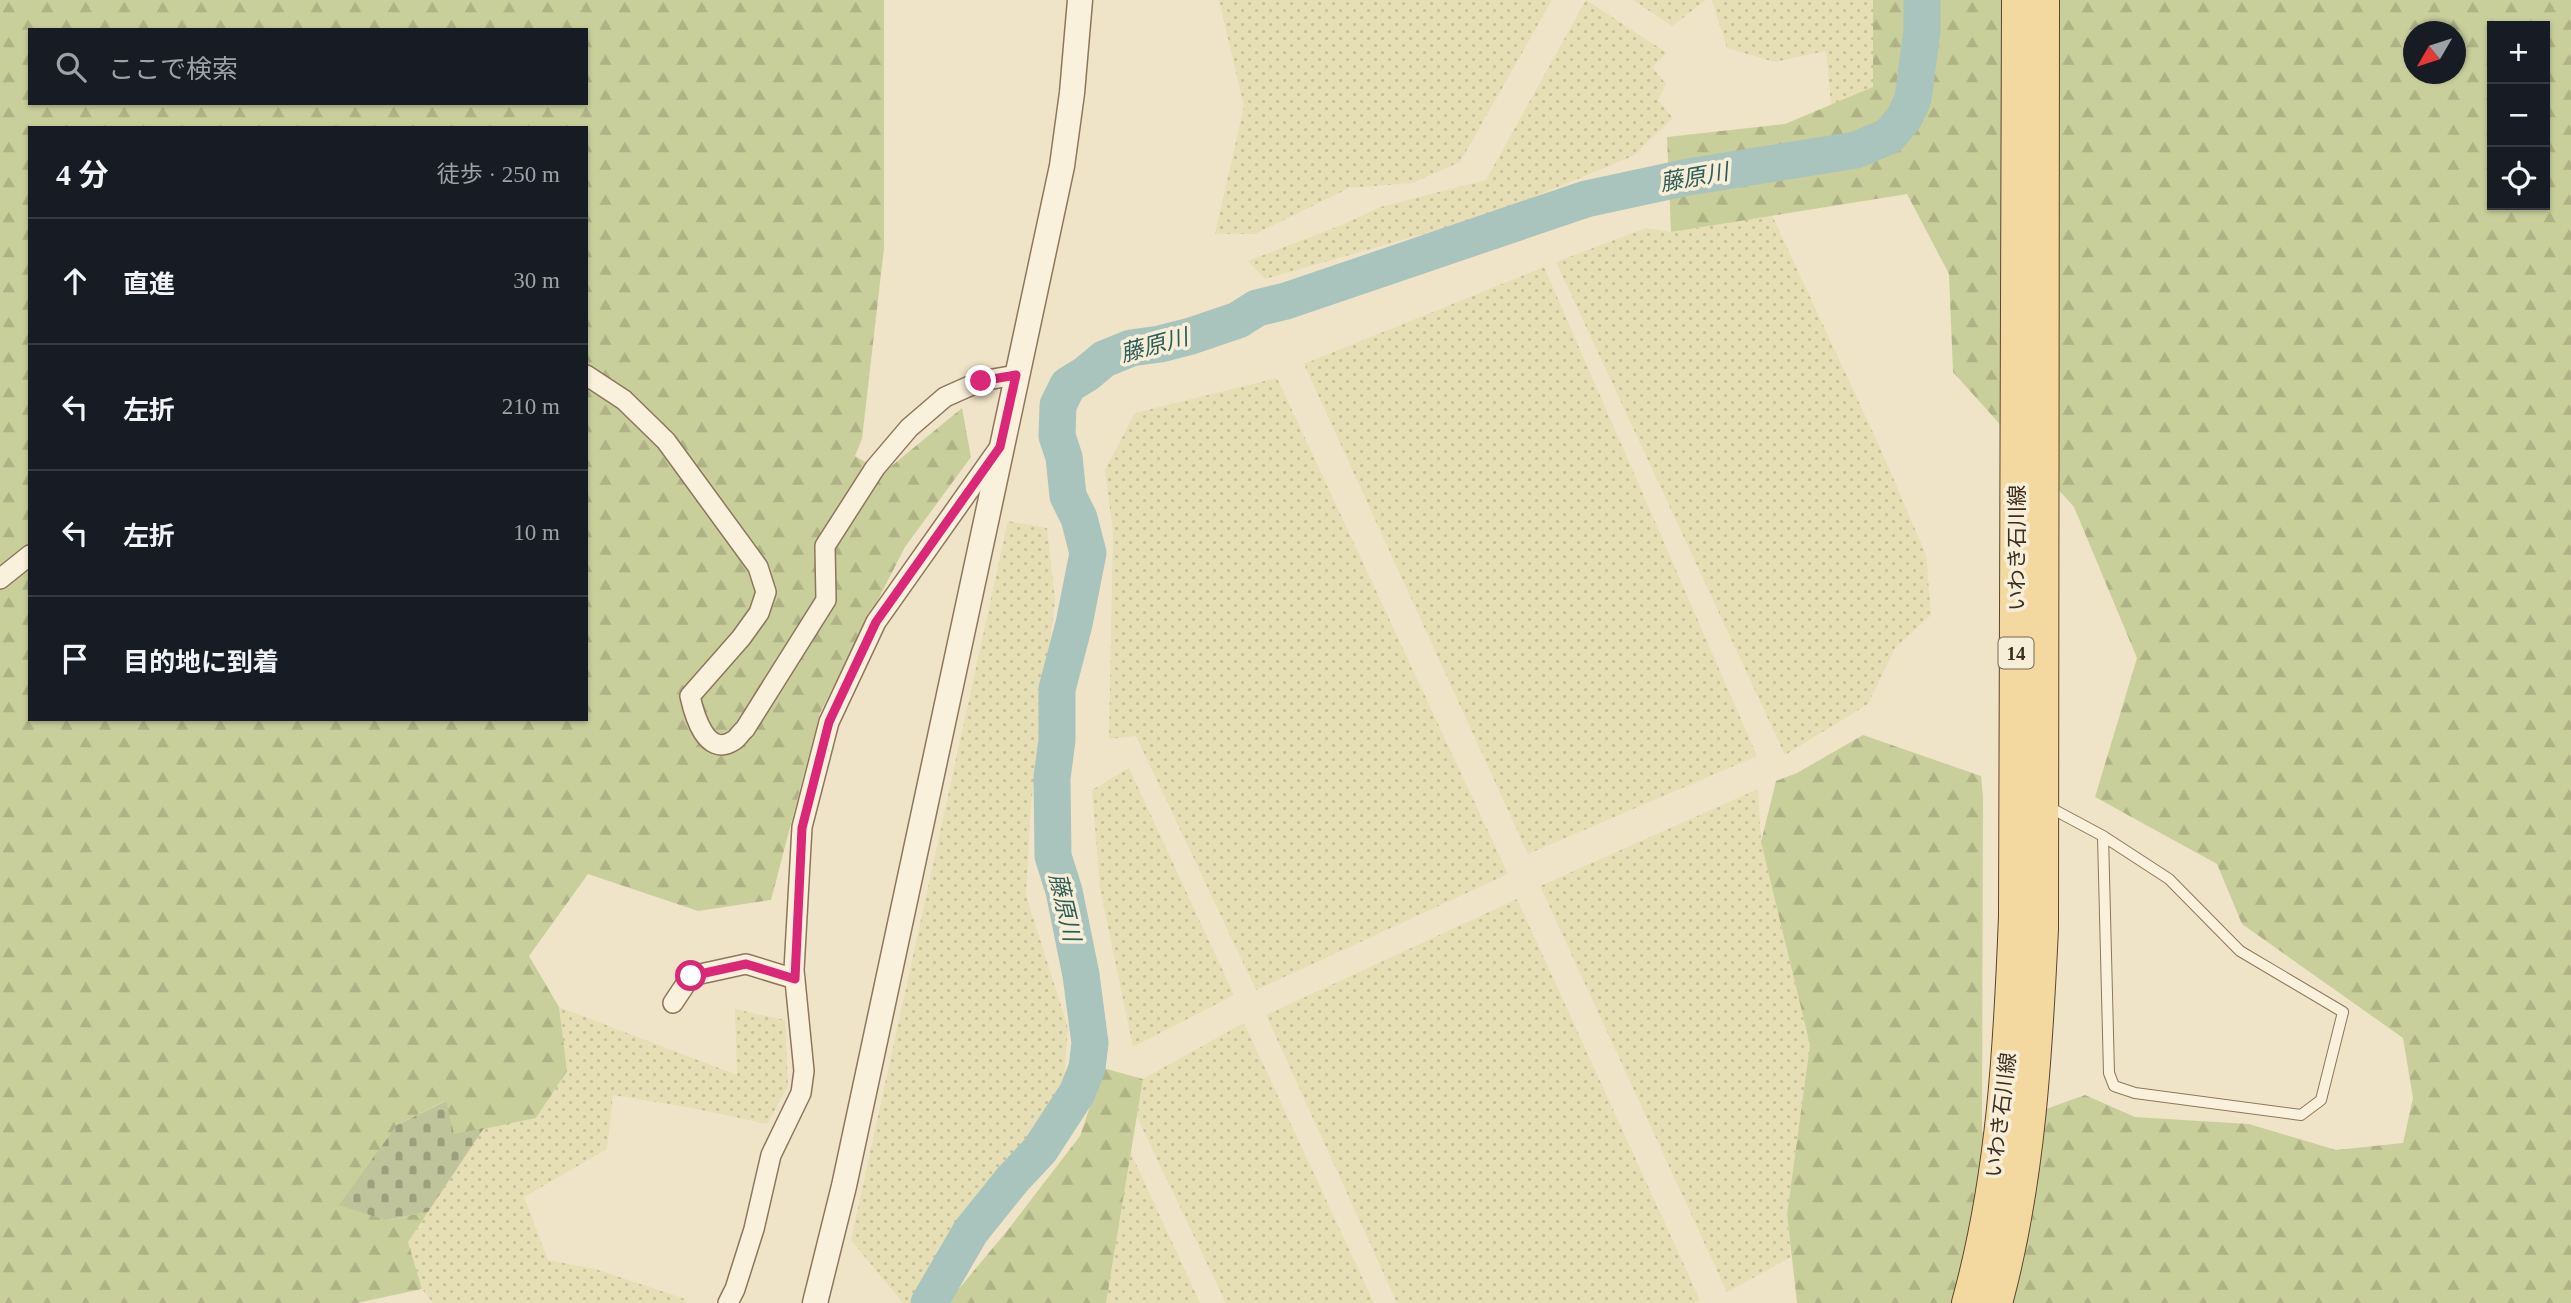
<!DOCTYPE html>
<html lang="ja">
<head>
<meta charset="utf-8">
<style>
	:root { --surface:#171b24; --page:#242831; --text:#f1f3f6; --muted:#9ea1a6; --line:#363941 }
	body { margin:0; font-family:"Times New Roman","Noto Sans JP",serif; background:var(--page); color:var(--text) }
	.controls { position:absolute; right:21px; top:21px; display:grid; overflow:hidden; border-radius:0px; box-shadow:0 2px 5px #0004 }
	.controls button { width:63px; height:63px; display:grid; place-items:center; padding:0; border:0; border-bottom:2px solid var(--line); background:var(--surface); color:var(--text); font:35px sans-serif }
	.compass { position:absolute; left:2403px; top:21px; width:63px; height:63px; border-radius:50%; background:var(--surface); box-shadow:0 2px 5px #0004; rotate:231deg }
	.stop { position:absolute; width:21px; height:21px; margin:-16px; border:5px solid #db2777; border-radius:50%; background:#fff }
	.stop.end { background:#db2777; border-color:#fff; box-shadow:0 2px 7px #0008 }
	.list { margin:0; padding:0; list-style:none }
	h2 { display:flex; justify-content:space-between; align-items:center; height:91px; margin:0; padding:0 28px; font-size:30px }
	h2 small { font-size:23px; font-weight:400; color:var(--muted) }
	.list li { display:grid; grid-template-columns:46px 1fr auto; gap:21px; align-items:center; box-sizing:border-box; height:126px; padding:0 28px; border-top:2px solid var(--line) }
	.list b { display:block; font-size:26px; white-space:nowrap }
	.list em { font-size:23px; font-style:normal; color:var(--muted) }
	.icon { flex:none; width:38px; height:38px; fill:none; stroke:currentColor; stroke-width:2; stroke-linecap:round; stroke-linejoin:round }
	.map { position:relative; flex:none; width:2571px; height:1303px; overflow:hidden }
	.search { position:absolute; background:var(--surface); box-shadow:0 2px 5px #0004; left:28px; top:28px; width:560px; height:77px; display:flex; align-items:center; gap:18px; box-sizing:border-box; padding:0 24px; border-radius:0px; color:var(--muted); font-size:26px }
	.panel { position:absolute; background:var(--surface); box-shadow:0 2px 5px #0004; left:28px; top:126px; width:560px; height:595px; border-radius:0px }
	.map>svg:first-child { display:block }
	.farmland { fill:url(#farmland-dots) }
	.forest { fill:url(#forest-firs); fill-rule:evenodd }
	.cemetery { fill:url(#cemetery-stones) }
	.lines { fill:none; stroke-linecap:round; stroke-linejoin:round }
	.river { stroke:#a9c4bc; stroke-width:37 }
	.service-casing { stroke:#8d765c; stroke-width:12 }
	.minor-casing { stroke:#8d765c; stroke-width:22 }
	.tertiary-casing { stroke:#8d765c; stroke-width:27 }
	.primary-casing { stroke:#5b4430; stroke-width:34 }
	.service { stroke:#faf1dc; stroke-width:10 }
	.minor { stroke:#faf1dc; stroke-width:19 }
	.tertiary { stroke:#faf1dc; stroke-width:24 }
	.primary { stroke:#f3d9a0; stroke-width:32 }
	.route { stroke:#db2777; stroke-width:9 }
	.labels { text-anchor:middle; stroke-width:7; stroke-linejoin:round; paint-order:stroke }
	.shield { fill:#f7eed8; stroke:#756857; stroke-width:2 }
	.shield-label { font-size:19px; font-weight:bold; fill:#3d2e20 }
	.street-label { font-size:21px; fill:#3d2e20; stroke:#f7eed8 }
	.water-label { font-size:23px; font-style:italic; fill:#2f5d5a; stroke:#f7eed8 }
</style>
</head>
<body>
<div class="map">
<svg width="2571" height="1303" viewBox="0 0 2571 1303">
	<defs>
		<pattern id="farmland-dots" width="8" height="8" patternUnits="userSpaceOnUse" patternTransform="scale(1.75)"><rect width="8" height="8" fill="#e6deb5"/><path d="M2 2h.1M6 6h.1" fill="none" stroke="#c6bf9b" stroke-width="1.8" stroke-linecap="round"/></pattern>
		<pattern id="forest-firs" width="22" height="20" patternUnits="userSpaceOnUse" patternTransform="scale(1.75)"><rect width="22" height="20" fill="#c9cf9b"/><path d="M5 1l3.5 6h-7zM16 11l3.5 6h-7z" fill="#aeb285"/></pattern>
		<pattern id="cemetery-stones" width="16" height="16" patternUnits="userSpaceOnUse" patternTransform="scale(1.75)"><rect width="16" height="16" fill="#bfc49a"/><path d="M2 7V4a2 2 0 0 1 4 0v3zM10 15v-3a2 2 0 0 1 4 0v3z" fill="#9ca07d"/></pattern>
	</defs>
	<rect width="100%" height="100%" fill="#f0e4c8"/>
	<path class="farmland" d="M1219,0H1552L1460,162L1412,183L1349,188L1255,234H1215L1244,106Z
		M1586,0L1667,53L1652,67L1666,84L1658,100L1673,118L1633,156L1490,215L1265,279L1248,261L1342,225L1380,207L1486,180Z
		M1633,0H1706L1672,26Z
		M1712,0H1873L1874,87L1831,105L1826,51L1775,62L1727,48Z
		M1772,215L1882,452L1926,555L1931,615L1895,648L1868,704L1785,755L1556,262L1646,228L1671,232Z
		M1544,267L1757,756L1528,854L1304,364Z
		M1277,378L1508,874L1256,990L1136,736L1109,739L1113,531L1105,470L1135,413Z
		M1008,521L1047,528L1055,600L1031,805L1026,895L1068,1028L1063,1092L949,1239L915,1303H903L851,1240Z
		M1129,768L1234,995L1133,1047L1100,888L1092,790Z
		M1758,789L1761,842L1810,1045L1787,1214L1791,1257L1727,1292L1540,886Z
		M1517,899L1700,1300L1694,1303H1397L1266,1015Z
		M559,1007L737,1075L735,1009L785,1020L788,1086L767,1124L687,1107L613,1095L607,1149L524,1197L548,1260L595,1269L685,1299L686,1303H433L422,1289L408,1242L484,1128L536,1118L567,1071Z
		M1244,1023L1374,1303H1226L1137,1117L1143,1079Z
		M1131,1153L1200,1303H1106Z"/>
	<path class="forest" d="M0,0H884V248L862,439L855,456L883,473L962,408L971,457L905,547L820,713L771,900L698,911L588,874L529,956L559,1007L567,1071L536,1118L454,1135L445,1101L397,1125L385,1220L428,1212L408,1242L422,1289L357,1303H0ZM30,30H586V103H30ZM30,128H586V719H30Z
		M1873,0H2571V1303H1797L1787,1214L1810,1045L1761,842L1776,781L1797,773L1863,735L1981,776L1983,797L1982,1132L2085,1095L2135,1117L2249,1124L2336,1150L2403,1143L2413,1098L2403,1038L2242,924L2217,864L2095,797L2137,658L2074,507L1953,372L1949,274L1907,194L1671,232L1667,137L1785,124L1873,87ZM2492,26H2545V205H2492ZM2414,32H2456V74H2414Z
		M1103,1068L1143,1079L1106,1303H947L1007,1231L1080,1136Z"/>
	<path class="cemetery" d="M446,1101L454,1134L484,1128L428,1212L385,1220L339,1205L397,1125Z"/>
	<g class="lines">
		<path class="river" d="M929,1303L971,1231L1012,1180L1040,1150L1077,1093L1087,1068L1090,1043L1081,975L1064,891L1053,856L1052,778L1057,740V689L1074,624L1088,553L1079,518L1068,496L1064,457L1057,436L1058,405L1068,385L1086,374L1104,359L1131,348L1160,344L1191,336L1238,320L1257,308L1286,301L1586,199L1688,177L1856,150L1889,136L1904,118L1913,99L1922,30V0"/>
		<defs>
			<path id="service" d="M2047,806L2103,836L2169,879L2240,951L2343,1012L2321,1100L2301,1115L2135,1093L2114,1086L2109,1073L2103,836"/>
			<path id="minor" d="M586,375L624,400L666,441L758,567L766,592L759,613L741,638L690,696C694,714 706,758 733,741C737,739 741,732 745,729L826,600L825,546L875,468L909,428L945,397L981,381L1016,375
				M0,579L30,555
				M673,1003L691,976L746,964L795,979
				M728,1303L735,1289L754,1229L771,1155L801,1093L804,1071L794,970L802,827L829,722L876,622L999,448"/>
			<path id="tertiary" d="M815,1303L844,1186L1062,166L1072,93L1080,0"/>
			<path id="primary" d="M1968,1303C2003,1177 2010,1046 2015,916L2018,0
				M1996,1303C2029,1182 2036,1054 2042,929L2043,0"/>
		</defs>
		<use href="#service" class="service-casing"/>
		<use href="#minor" class="minor-casing"/>
		<use href="#tertiary" class="tertiary-casing"/>
		<use href="#primary" class="primary-casing"/>
		<use href="#service" class="service"/>
		<use href="#minor" class="minor"/>
		<use href="#tertiary" class="tertiary"/>
		<use href="#primary" class="primary"/>
	</g>
	<g class="lines">
		<path class="route" d="M691,976L746,964L795,979L802,828L829,722L876,622L1000,447L1016,375L981,381"/>
	</g>
	<g class="labels">
		<rect class="shield" x="1998.5" y="637.5" width="35" height="31" rx="5"/>
		<g class="shield-label">
			<text x="2016" y="660">14</text>
		</g>
		<g class="street-label">
			<text transform="translate(2017 548) rotate(-90)" y="7">いわき石川線</text>
			<text transform="translate(2001 1115) rotate(-83)" y="7">いわき石川線</text>
		</g>
		<g class="water-label">
			<text transform="translate(1694 177) rotate(-10)" y="8">藤原川</text>
			<text transform="translate(1154 345) rotate(-15)" y="8">藤原川</text>
			<text transform="translate(1065 907) rotate(77)" y="8">藤原川</text>
		</g>
	</g>
</svg>
<div class="controls">
<button>+</button>
<button>−</button>
<button><svg class="icon" aria-label="locate" viewBox="0 0 24 24"><circle cx="12" cy="12" r="6"/><path d="M12 2v4M12 18v4M2 12h4M18 12h4"/></svg></button>
</div>
<svg class="compass" viewBox="-18 -18 36 36"><path d="M0-13l5 13h-10z" fill="#e53935"/><path d="M0 13l5-13h-10z" fill="#9ea1a6"/></svg>
<div class="stop" style="left:691px;top:976px"></div>
<div class="stop end" style="left:981px;top:381px"></div>
<div class="search"><svg class="icon" aria-label="search" viewBox="0 0 24 24"><circle cx="10" cy="10" r="6"/><path d="M15 15l6 6"/></svg>ここで検索</div>
<section class="panel">
<h2>4 分<small>徒歩 · 250 m</small></h2>
<ul class="list">
<li><svg class="icon" aria-label="ahead" viewBox="0 0 24 24"><path d="M12 20V5M6 11l6-6 6 6"/></svg><div><b>直進</b></div><em>30 m</em></li>
<li><svg class="icon" aria-label="left" viewBox="0 0 24 24"><path d="M17 20v-9H6M10 6l-5 5 5 5"/></svg><div><b>左折</b></div><em>210 m</em></li>
<li><svg class="icon" aria-label="left" viewBox="0 0 24 24"><path d="M17 20v-9H6M10 6l-5 5 5 5"/></svg><div><b>左折</b></div><em>10 m</em></li>
<li><svg class="icon" aria-label="arrive" viewBox="0 0 24 24"><path d="M6 21V4h12l-3 4 3 4H6"/></svg><div><b>目的地に到着</b></div></li>
</ul>
</section>
</div>
</body>
</html>
